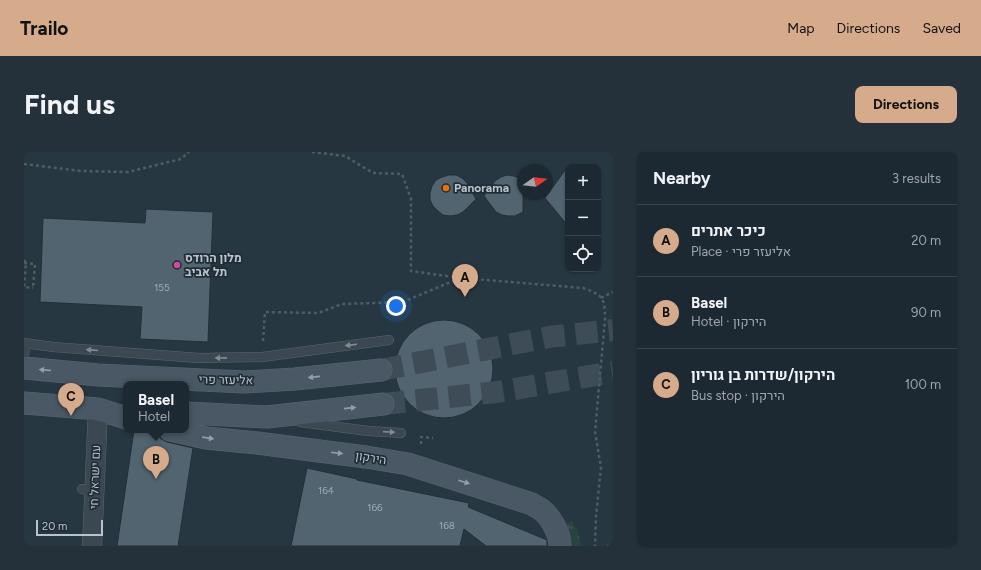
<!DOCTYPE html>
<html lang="en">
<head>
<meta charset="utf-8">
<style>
	:root { --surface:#1d2932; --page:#25313a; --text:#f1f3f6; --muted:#a0a6ac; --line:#3b454d; --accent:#d6ab8b }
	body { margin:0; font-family:Figtree,Heebo,sans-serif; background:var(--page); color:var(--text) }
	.controls { position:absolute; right:12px; top:12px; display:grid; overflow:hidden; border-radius:8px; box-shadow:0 1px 3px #0004 }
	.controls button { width:36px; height:36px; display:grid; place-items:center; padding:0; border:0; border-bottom:1px solid var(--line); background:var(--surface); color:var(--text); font:20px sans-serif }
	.compass { position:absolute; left:493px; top:12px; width:36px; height:36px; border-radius:50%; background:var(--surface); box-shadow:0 1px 3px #0004; rotate:76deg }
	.scale { position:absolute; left:12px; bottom:10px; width:67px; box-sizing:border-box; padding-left:4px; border:2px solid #b8c3cb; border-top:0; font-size:11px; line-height:14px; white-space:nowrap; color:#b8c3cb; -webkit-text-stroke:3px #202d37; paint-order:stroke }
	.you { position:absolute; left:372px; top:154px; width:14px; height:14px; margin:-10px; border:3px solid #fff; border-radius:50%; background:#1a73e8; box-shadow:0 0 0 6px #1a73e833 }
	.badge { display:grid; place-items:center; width:26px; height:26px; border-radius:50%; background:var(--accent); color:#111; font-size:13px; font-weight:700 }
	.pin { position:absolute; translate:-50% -33px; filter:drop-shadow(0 1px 2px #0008) }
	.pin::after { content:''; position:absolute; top:21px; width:14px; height:12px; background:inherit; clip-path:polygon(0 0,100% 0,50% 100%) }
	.popup { position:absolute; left:99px; top:229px; width:66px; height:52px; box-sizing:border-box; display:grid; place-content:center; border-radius:8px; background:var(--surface); filter:drop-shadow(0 1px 3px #0005); font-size:13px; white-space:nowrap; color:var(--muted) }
	.popup b { font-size:15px; color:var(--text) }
	.popup::after { content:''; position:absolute; left:50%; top:100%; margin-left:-8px; border:8px solid transparent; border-top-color:var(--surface) }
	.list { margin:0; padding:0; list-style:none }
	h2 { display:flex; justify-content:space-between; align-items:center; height:52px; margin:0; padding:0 16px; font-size:17px }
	h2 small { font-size:13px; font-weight:400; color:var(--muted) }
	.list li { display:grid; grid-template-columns:26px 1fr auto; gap:12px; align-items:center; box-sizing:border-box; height:72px; padding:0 16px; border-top:1px solid var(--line) }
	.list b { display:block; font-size:15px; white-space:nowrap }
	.list p { margin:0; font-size:13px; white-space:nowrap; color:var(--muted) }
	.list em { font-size:13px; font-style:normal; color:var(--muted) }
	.icon { flex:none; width:22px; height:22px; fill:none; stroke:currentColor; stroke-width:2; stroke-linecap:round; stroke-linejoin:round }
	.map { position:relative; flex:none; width:589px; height:394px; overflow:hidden; border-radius:8px }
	header { display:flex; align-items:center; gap:24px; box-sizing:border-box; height:56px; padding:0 20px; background:var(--accent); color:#111 }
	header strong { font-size:19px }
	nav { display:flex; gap:22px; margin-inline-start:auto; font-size:14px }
	.intro { display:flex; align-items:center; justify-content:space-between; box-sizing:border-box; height:96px; padding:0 24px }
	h1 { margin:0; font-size:28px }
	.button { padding:10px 18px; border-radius:8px; background:var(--accent); color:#111; font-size:14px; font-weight:700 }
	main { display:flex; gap:24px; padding:0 24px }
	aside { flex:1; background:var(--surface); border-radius:8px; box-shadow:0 1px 3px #0004 }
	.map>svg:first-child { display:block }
	.park { fill:url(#park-tufts) }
	.building { fill:#52646f; stroke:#222f39 }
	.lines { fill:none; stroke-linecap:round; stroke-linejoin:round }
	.secondary-tunnel { stroke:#3d4c57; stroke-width:22; stroke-dasharray:22 11; stroke-linecap:butt }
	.lane-casing { stroke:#59666f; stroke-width:10 }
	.street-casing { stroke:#59666f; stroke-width:20 }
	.secondary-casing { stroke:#59666f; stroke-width:23 }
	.path { stroke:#49605f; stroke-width:2.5; stroke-dasharray:3 3; stroke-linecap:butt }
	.lane { stroke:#3b4851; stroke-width:9 }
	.street { stroke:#3b4851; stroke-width:19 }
	.secondary { stroke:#495864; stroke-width:22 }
	.path-bridge { stroke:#49605f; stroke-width:2.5; stroke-dasharray:3 3; stroke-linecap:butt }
	.oneway { fill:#808c94 }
	.oneway2 { fill:#919ea7 }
	.food-dot { fill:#e8710a; stroke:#202d37; stroke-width:1.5 }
	.hotel-dot { fill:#d1479c; stroke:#202d37; stroke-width:1.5 }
	.labels { text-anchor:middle; stroke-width:3.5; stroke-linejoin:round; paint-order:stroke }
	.number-label { font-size:10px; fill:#9eabb4 }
	.poi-label { font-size:12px; font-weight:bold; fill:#b8c3cb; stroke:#202d37; text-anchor:start }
	.street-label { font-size:12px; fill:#b8c3cb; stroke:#202d37 }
</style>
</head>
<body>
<header>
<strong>Trailo</strong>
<nav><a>Map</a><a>Directions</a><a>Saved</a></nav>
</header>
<div class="intro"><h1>Find us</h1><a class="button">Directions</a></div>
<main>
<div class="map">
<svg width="589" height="394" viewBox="0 0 589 394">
	<defs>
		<pattern id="park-tufts" width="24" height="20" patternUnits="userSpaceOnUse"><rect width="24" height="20" fill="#294341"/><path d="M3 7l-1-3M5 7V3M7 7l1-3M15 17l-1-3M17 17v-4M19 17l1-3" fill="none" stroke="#465c5b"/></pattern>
	</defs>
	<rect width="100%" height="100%" fill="#273742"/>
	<path class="park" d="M548,369L554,380L557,394H536L532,376Z"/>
	<path class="building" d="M544,14V74L521,46Z
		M425,23H432L438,26L443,31L452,47L439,60L433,63L426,64L419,63L414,59L409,54L406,48V41L408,34L412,28L418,25Z
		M483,23L490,24L499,28V60L491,64H484L478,63L472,60L460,44L471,29L477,25Z
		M122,57L189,60L184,190L116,187L118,155L16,150L19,66L121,71Z
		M371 217a49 49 0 1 1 98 0a49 49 0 1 1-98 0Z
		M110,278L134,282L137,287L143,290L169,296L154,394H93Z
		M283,316L333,327V328L445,351L444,355L523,388V394H462L440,377L436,394H267Z"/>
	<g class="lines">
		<path class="secondary-tunnel" d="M357,218L525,185L589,178
			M359,252L473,240L589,220"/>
		<defs>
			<path id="lane" d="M0,191L29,195L175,206L238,205L365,188
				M0,202L2,192
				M276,270L344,279L377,281
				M58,337L71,339"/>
			<path id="street" d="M68,394L74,257"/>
			<path id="secondary" d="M0,216L74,223L220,230L271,227L357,218
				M0,251L74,257L102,266
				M162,261L243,265L359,252
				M146,278L182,286L233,291L342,305L384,312L508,352C512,355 516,356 519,359C528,367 536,382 536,394"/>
		</defs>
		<use href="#lane" class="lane-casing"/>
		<use href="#street" class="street-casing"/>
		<use href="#secondary" class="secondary-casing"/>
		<path class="path" d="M288,0L321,4L349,21L378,22L387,47V119L437,126L559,136C579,143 581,146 581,167L571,280L577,315L572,364L571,394
			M0,12L57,19L104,20L157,7L165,0
			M0,108L2,111L0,135L9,136
			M577,146L589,140
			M239,189L241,160L294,161L318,152L379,150L436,126
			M397,292V285L409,286
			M583,394H587"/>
		<use href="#lane" class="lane"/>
		<use href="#street" class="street"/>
		<use href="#secondary" class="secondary"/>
		<path class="path-bridge" d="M0,111L11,112L9,136"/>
	</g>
	<defs><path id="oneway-solid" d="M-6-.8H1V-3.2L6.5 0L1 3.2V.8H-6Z"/></defs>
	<g class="oneway">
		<use href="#oneway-solid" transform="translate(327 193) rotate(173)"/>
		<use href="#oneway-solid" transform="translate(68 198) rotate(-175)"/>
		<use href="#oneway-solid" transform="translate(197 206) rotate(179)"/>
		<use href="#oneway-solid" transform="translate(365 280) rotate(3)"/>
	</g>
	<g class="oneway2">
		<use href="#oneway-solid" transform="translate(21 218) rotate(-175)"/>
		<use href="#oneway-solid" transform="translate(290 225) rotate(174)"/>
		<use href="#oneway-solid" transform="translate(326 256) rotate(-6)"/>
		<use href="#oneway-solid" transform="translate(184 286) rotate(8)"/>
		<use href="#oneway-solid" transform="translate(313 301) rotate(7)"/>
		<use href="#oneway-solid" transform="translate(440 330) rotate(18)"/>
	</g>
	<circle class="food-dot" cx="422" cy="36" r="4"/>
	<circle class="hotel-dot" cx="153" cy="113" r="4"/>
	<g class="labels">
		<g class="number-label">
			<text x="138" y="139">155</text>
			<text x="302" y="342">164</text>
			<text x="351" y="359">166</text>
			<text x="423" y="377">168</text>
		</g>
		<g class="poi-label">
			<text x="430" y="40">Panorama</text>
			<text x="161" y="110">מלון הרודס<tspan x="161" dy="14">תל אביב</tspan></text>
		</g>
		<g class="street-label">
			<text transform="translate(202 228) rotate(1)" y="4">אליעזר פרי</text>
			<text transform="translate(347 306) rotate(9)" y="4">הירקון</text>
			<text transform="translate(71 325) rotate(-88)" y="4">עם ישראל חי</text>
		</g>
	</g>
</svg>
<div class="controls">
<button>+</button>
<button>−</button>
<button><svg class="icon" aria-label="locate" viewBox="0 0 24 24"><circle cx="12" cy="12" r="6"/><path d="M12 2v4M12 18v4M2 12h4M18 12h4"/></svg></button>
</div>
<svg class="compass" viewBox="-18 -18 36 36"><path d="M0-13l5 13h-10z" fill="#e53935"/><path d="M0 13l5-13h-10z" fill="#a0a6ac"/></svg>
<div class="scale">20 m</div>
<div class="you"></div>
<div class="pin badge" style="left:441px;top:145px">A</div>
<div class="pin badge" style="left:132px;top:327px">B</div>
<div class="popup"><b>Basel</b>Hotel</div>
<div class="pin badge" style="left:47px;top:264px">C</div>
</div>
<aside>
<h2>Nearby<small>3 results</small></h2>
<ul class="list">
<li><span class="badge">A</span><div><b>כיכר אתרים</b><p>Place · אליעזר פרי</p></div><em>20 m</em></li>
<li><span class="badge">B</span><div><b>Basel</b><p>Hotel · הירקון</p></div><em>90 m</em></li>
<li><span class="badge">C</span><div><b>הירקון/שדרות בן גוריון</b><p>Bus stop · הירקון</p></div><em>100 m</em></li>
</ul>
</aside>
</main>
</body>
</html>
